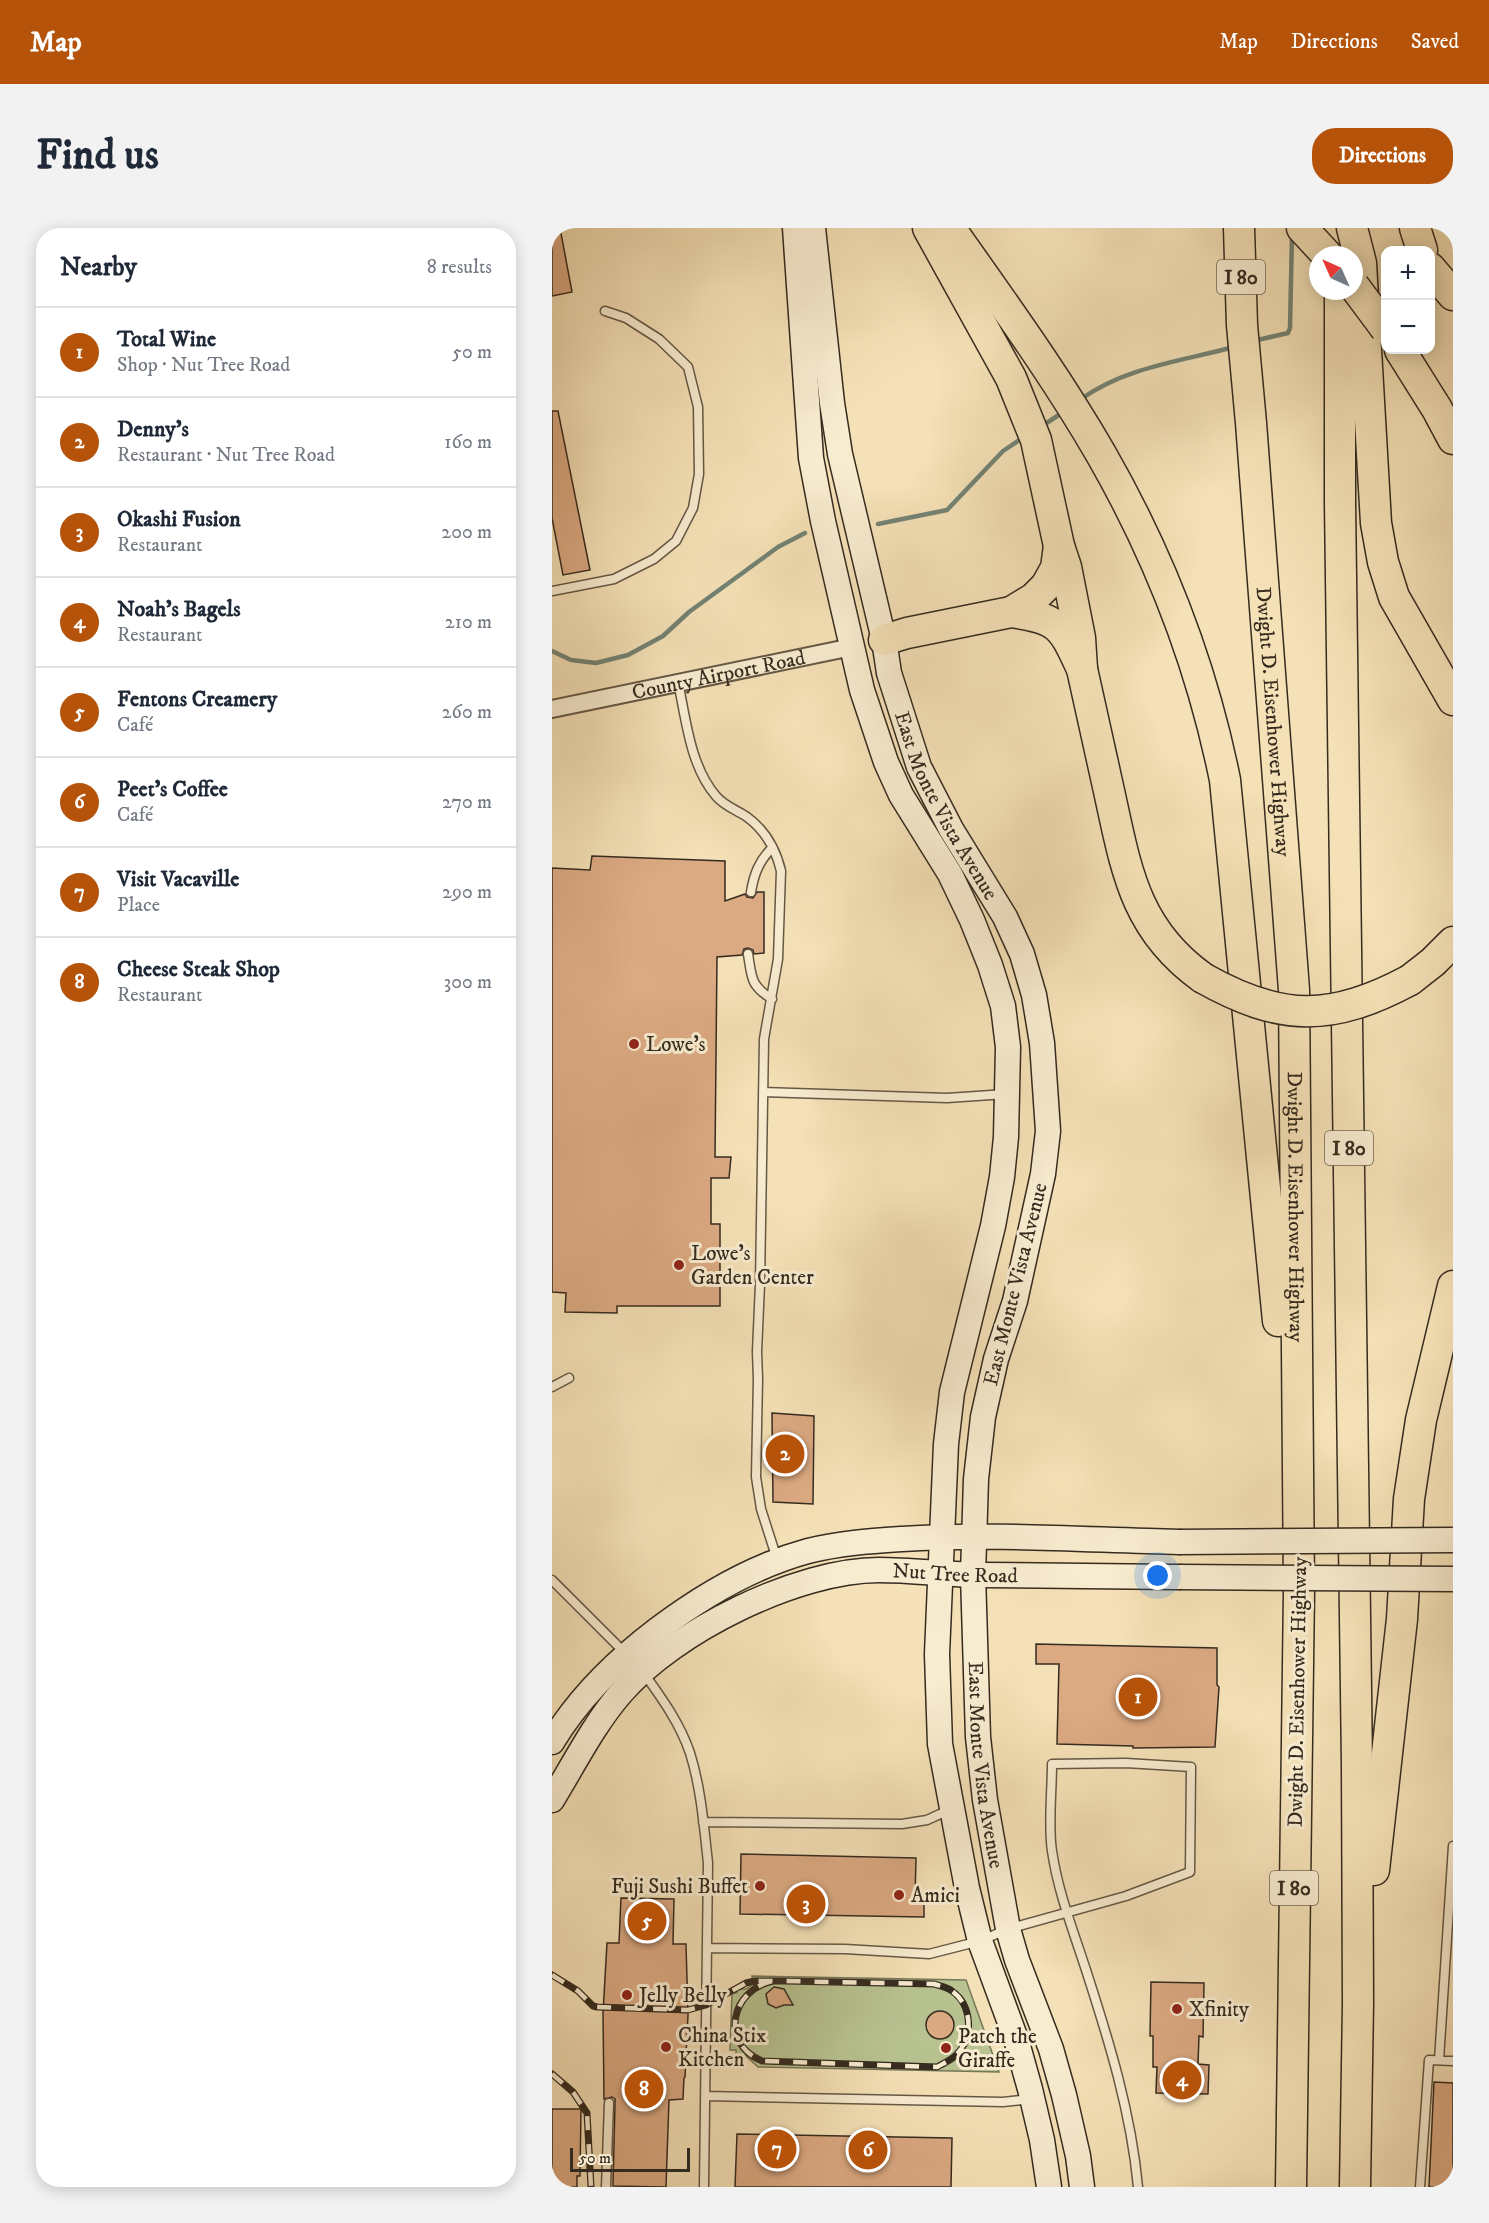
<!DOCTYPE html>
<html lang="en">
<head>
<meta charset="utf-8">
<style>
	:root { --surface:#fff; --page:#f2f2f3; --text:#1f2937; --muted:#747a83; --line:#e0e1e3; --accent:#b45309 }
	body { margin:0; font-family:"IM FELL DW Pica",serif; background:var(--page); color:var(--text) }
	.controls { position:absolute; right:18px; top:18px; display:grid; overflow:hidden; border-radius:12px; box-shadow:0 3px 15px #0003 }
	.controls button { width:54px; height:54px; display:grid; place-items:center; padding:0; border:0; border-bottom:2px solid var(--line); background:var(--surface); color:var(--text); font:30px sans-serif }
	.compass { position:absolute; left:757px; top:18px; width:54px; height:54px; border-radius:50%; background:var(--surface); box-shadow:0 3px 15px #0003; rotate:315deg }
	.scale { position:absolute; left:18px; bottom:15px; width:120px; box-sizing:border-box; padding-left:6px; border:3px solid #352b1f; border-top:0; font-size:16px; line-height:21px; white-space:nowrap; color:#352b1f; -webkit-text-stroke:4px #f8ecd0; paint-order:stroke }
	.you { position:absolute; left:606px; top:1348px; width:21px; height:21px; margin:-15px; border:4px solid #fff; border-radius:50%; background:#1a73e8; box-shadow:0 0 0 9px #1a73e833 }
	.badge { display:grid; place-items:center; width:39px; height:39px; border-radius:50%; background:var(--accent); color:#fff; font-size:20px; font-weight:700 }
	.pin { position:absolute; translate:-50% -50%; border:3px solid #fff; box-shadow:0 2px 6px #0006 }
	.list { margin:0; padding:0; list-style:none }
	h2 { display:flex; justify-content:space-between; align-items:center; height:78px; margin:0; padding:0 24px; font-size:26px }
	h2 small { font-size:20px; font-weight:400; color:var(--muted) }
	.list li { display:grid; grid-template-columns:39px 1fr auto; gap:18px; align-items:center; box-sizing:border-box; height:90px; padding:0 24px; border-top:2px solid var(--line) }
	.list b { display:block; font-size:22px; white-space:nowrap }
	.list p { margin:0; font-size:20px; white-space:nowrap; color:var(--muted) }
	.list em { font-size:20px; font-style:normal; color:var(--muted) }
	.map { position:relative; flex:none; width:901px; height:1959px; overflow:hidden; border-radius:24px }
	header { display:flex; align-items:center; gap:36px; box-sizing:border-box; height:84px; padding:0 30px; background:var(--accent); color:#fff }
	header strong { font-size:28px }
	nav { display:flex; gap:33px; margin-inline-start:auto; font-size:21px }
	.intro { display:flex; align-items:center; justify-content:space-between; box-sizing:border-box; height:144px; padding:0 36px }
	h1 { margin:0; font-size:42px }
	.button { padding:15px 27px; border-radius:24px; background:var(--accent); color:#fff; font-size:21px; font-weight:700 }
	main { display:flex; gap:36px; padding:0 36px }
	aside { flex:1; background:var(--surface); border-radius:24px; box-shadow:0 3px 15px #0003 }
	.map>svg:first-child { display:block }
	.green { fill:#b8c391; stroke:#767758; stroke-width:1.5 }
	.lines { fill:none; stroke-linecap:round; stroke-linejoin:round }
	.stream { stroke:#738374; stroke-width:4.5 }
	.building { fill:#dba982; stroke:#352b1f; stroke-width:1.5 }
	.lane-casing { stroke:#655845; stroke-width:11 }
	.street-casing { stroke:#655845; stroke-width:20 }
	.secondary-casing { stroke:#352b1f; stroke-width:27 }
	.highway-casing { stroke:#352b1f; stroke-width:33 }
	.lane { stroke:#f8ecd0; stroke-width:8 }
	.street { stroke:#f8ecd0; stroke-width:16 }
	.secondary { stroke:#f8ecd0; stroke-width:24 }
	.highway { stroke:#f5e1b7; stroke-width:30 }
	.rail-casing { stroke:#352b1f; stroke-width:7 }
	.rail { stroke:#f8ecd0; stroke-width:4.5; stroke-dasharray:14; stroke-linecap:butt }
	.secondary-bridge-casing { stroke:#352b1f; stroke-width:27; stroke-linecap:butt }
	.highway-bridge-casing { stroke:#352b1f; stroke-width:33; stroke-linecap:butt }
	.secondary-bridge { stroke:#f8ecd0; stroke-width:24 }
	.highway-bridge { stroke:#f5e1b7; stroke-width:30 }
	.poi-dot { fill:#8f2418; stroke:#f8ecd0; stroke-width:2 }
	.labels { text-anchor:middle; stroke-width:6; stroke-linejoin:round; paint-order:stroke }
	.shield { fill:#f8ecd0; stroke:#706554; stroke-width:1.5 }
	.shield-label { font-size:20px; font-weight:bold; fill:#352b1f }
	.street-label { font-size:21px; fill:#352b1f; stroke:#f8ecd0 }
	.poi-label { font-size:21px; fill:#352b1f; stroke:#f8ecd0; text-anchor:start }
</style>
</head>
<body>
<header>
<strong>Map</strong>
<nav><a>Map</a><a>Directions</a><a>Saved</a></nav>
</header>
<div class="intro"><h1>Find us</h1><a class="button">Directions</a></div>
<main>
<aside>
<h2>Nearby<small>8 results</small></h2>
<ul class="list">
<li><span class="badge">1</span><div><b>Total Wine</b><p>Shop · Nut Tree Road</p></div><em>50 m</em></li>
<li><span class="badge">2</span><div><b>Denny's</b><p>Restaurant · Nut Tree Road</p></div><em>160 m</em></li>
<li><span class="badge">3</span><div><b>Okashi Fusion</b><p>Restaurant</p></div><em>200 m</em></li>
<li><span class="badge">4</span><div><b>Noah's Bagels</b><p>Restaurant</p></div><em>210 m</em></li>
<li><span class="badge">5</span><div><b>Fentons Creamery</b><p>Café</p></div><em>260 m</em></li>
<li><span class="badge">6</span><div><b>Peet's Coffee</b><p>Café</p></div><em>270 m</em></li>
<li><span class="badge">7</span><div><b>Visit Vacaville</b><p>Place</p></div><em>290 m</em></li>
<li><span class="badge">8</span><div><b>Cheese Steak Shop</b><p>Restaurant</p></div><em>300 m</em></li>
</ul>
</aside>
<div class="map">
<svg width="901" height="1959" viewBox="0 0 901 1959">
	<rect width="100%" height="100%" fill="#f5e1b7"/>
	<filter id="stains"><feTurbulence type="fractalNoise" baseFrequency=".00333" numOctaves="4"/><feColorMatrix values="0 0 0 0 .2 0 0 0 0 .09 0 0 0 0 .02 0 0 0 .5 -.17"/></filter>
	<radialGradient id="worn" r=".72"><stop offset=".6" stop-color="#630" stop-opacity="0"/><stop offset="1" stop-color="#630" stop-opacity=".3"/></radialGradient>
	<path class="green" d="M200,1748L414,1752L447,1844L206,1839L193,1827H184V1822H178L180,1765H185V1761H194L201,1756Z"/>
	<g class="lines">
		<path class="stream" d="M701,113L736,105L738,100L740,6
			M529,171C574,139 630,133 682,119
			M490,198L513,183
			M326,296L395,282L451,223L472,209
			M0,423L19,432L44,435L76,427L111,408L137,384L226,319L253,305"/>
	</g>
	<path class="building" d="M0,0H8L20,64L0,68Z
		M0,183H6L38,342L11,347L0,290Z
		M40,628L173,633V673L193,666L195,669L201,670L205,664H212V725L202,726L201,722L196,720L192,721L190,727L165,729L163,929H179L177,950H159V996H168V1078H65V1085L13,1084L14,1065L0,1064V640L38,642Z
		M220,1185L262,1188L261,1276L221,1274Z
		M484,1416L665,1420V1457L667,1459L663,1519L581,1520V1518L505,1516L507,1436H484Z
		M189,1626L364,1630L363,1671H372V1689L188,1686Z
		M69,1670L122,1671L121,1716H134L136,1787L133,1849L132,1850L131,1871L117,1872L114,1959L61,1958L63,1875V1871L60,1869L52,1871L51,1785L55,1715H67Z
		M599,1754L652,1755L651,1809L647,1808L646,1836L657,1837L656,1866L604,1865L605,1839H601V1808H598Z
		M222,1759L232,1761L241,1777H232L224,1780L216,1776L214,1766Z
		M374 1797a14 14 0 1 1 28 0a14 14 0 1 1-28 0Z
		M882,1854L901,1855V1959H877Z
		M0,1881H29L28,1948H25V1959H0Z
		M185,1906L400,1910L399,1959H183Z"/>
	<g class="lines">
		<defs>
			<path id="lane" d="M0,363L62,351L102,331L124,313L141,280L147,246L146,179L136,139L107,111L74,90L53,83
				M126,454C134,491 138,538 164,568C172,578 185,582 195,589C213,602 224,622 229,643L226,731L212,811L208,1056L205,1124L206,1151L204,1249L209,1281L225,1331
				M199,664C202,646 207,633 220,620
				M196,726C200,750 198,757 220,771
				M211,864L395,870L454,866
				M0,1159L17,1150
				M0,1352L74,1426
				M91,1444C109,1469 128,1495 138,1525C149,1560 152,1599 156,1635L152,1959
				M151,1594L350,1596L375,1592L397,1582
				M155,1720L293,1721L377,1726L428,1713L456,1701L574,1668L638,1644L639,1539L574,1535L500,1536C500,1563 496,1598 500,1623C506,1664 521,1702 534,1742C557,1813 579,1884 586,1959
				M887,1832L901,1618
				M153,1868L451,1874L479,1871
				M54,1959L57,1875
				M868,1959L877,1832L901,1833"/>
			<g id="street">
				<path id="s1" d="M0,481L300,419"/>
			</g>
			<g id="secondary">
				<path d="M243,0L259,230L271,293L310,462L334,534L349,567L398,646L420,692L438,737L451,778L456,819L454,909L450,949L441,998L400,1164L394,1216L385,1426L388,1516L415,1660L428,1713L464,1811L478,1861L490,1912L497,1959"/>
				<path id="s2" d="M261,0L280,175L288,226L332,412L337,445L367,539L399,601L453,689L470,726L482,767L490,815L496,903L491,946L463,1073L444,1131L431,1189L424,1251L421,1347L426,1509L433,1572L456,1701L465,1732L499,1821L512,1867L526,1928L530,1959"/>
				<path d="M0,1514C27,1469 63,1434 105,1402C150,1368 201,1338 256,1323C287,1315 319,1313 350,1311C442,1305 535,1312 627,1314"/>
				<path id="s3" d="M0,1572C22,1536 42,1496 69,1465C122,1403 246,1342 327,1342C362,1342 397,1347 431,1347C497,1348 562,1348 627,1349"/>
			</g>
			<g id="highway">
				<path d="M376,0L459,150L484,212L507,318L514,339L528,410L530,441"/>
				<path d="M398,0C450,74 504,148 549,226C607,327 650,438 673,552L726,1093"/>
				<path id="s4" d="M687,0L690,97L699,195L742,762L747,1362L739,1959"/>
				<path d="M750,0L775,27"/>
				<path d="M800,0L809,35L824,295L831,334L842,369L901,472"/>
				<path d="M863,0L870,22"/>
				<path d="M878,40L901,67"/>
				<path d="M788,63V275L805,1537L806,1776L803,1959"/>
				<path d="M848,122L885,181L901,211"/>
				<path d="M459,384C508,391 510,398 530,441C539,482 548,522 557,563C574,640 582,701 651,750"/>
				<path d="M332,412L355,405L459,384L482,370L494,358L504,340L507,318"/>
				<path d="M858,752L881,734L901,714"/>
				<path d="M822,1642L850,1391L857,1271L869,1192L901,1058"/>
			</g>
		</defs>
		<use href="#lane" class="lane-casing"/>
		<use href="#street" class="street-casing"/>
		<use href="#secondary" class="secondary-casing"/>
		<use href="#highway" class="highway-casing"/>
		<use href="#lane" class="lane"/>
		<use href="#street" class="street"/>
		<use href="#secondary" class="secondary"/>
		<use href="#highway" class="highway"/>
		<defs>
			<path id="rail" d="M0,1747L26,1763L41,1778L45,1779L136,1782L154,1777L194,1755L203,1753H231L382,1756C388,1758 395,1759 400,1763C420,1777 422,1809 405,1826C400,1832 392,1835 385,1839L210,1833C167,1815 179,1762 221,1753
				M0,1846L21,1864L35,1885L39,1959"/>
		</defs>
		<use href="#rail" class="rail-casing"/>
		<use href="#rail" class="rail"/>
		<defs>
			<path id="secondary-bridge" d="M627,1314L901,1312
				M627,1349L901,1351"/>
			<path id="highway-bridge" d="M802,58L834,101
				M651,750C729,794 780,794 858,752"/>
		</defs>
		<use href="#secondary-bridge" class="secondary-bridge-casing"/>
		<use href="#highway-bridge" class="highway-bridge-casing"/>
		<use href="#secondary-bridge" class="secondary-bridge"/>
		<use href="#highway-bridge" class="highway-bridge"/>
	</g>
	<g class="poi-dot">
		<circle cx="82" cy="816" r="6"/>
		<circle cx="127" cy="1037" r="6"/>
		<circle cx="208" cy="1658" r="6"/>
		<circle cx="347" cy="1667" r="6"/>
		<circle cx="75" cy="1767" r="6"/>
		<circle cx="625" cy="1781" r="6"/>
		<circle cx="114" cy="1819" r="6"/>
		<circle cx="394" cy="1820" r="6"/>
	</g>
	<g class="labels">
		<g class="shield">
			<rect x="665" y="32" width="48" height="34" rx="4.5"/>
			<rect x="773" y="903" width="48" height="34" rx="4.5"/>
			<rect x="718" y="1643" width="48" height="34" rx="4.5"/>
		</g>
		<g class="shield-label">
			<text x="689" y="56">I 80</text>
			<text x="797" y="927">I 80</text>
			<text x="742" y="1667">I 80</text>
		</g>
		<g class="street-label">
			<text dy="7" stroke="none"><textPath href="#s1" startOffset="170">County Airport Road</textPath></text>
			<text dy="7" stroke="none"><textPath href="#s4" startOffset="495">Dwight D. Eisenhower Highway</textPath></text>
			<text dy="7" stroke="none"><textPath href="#s2" startOffset="597">East Monte Vista Avenue</textPath></text>
			<text dy="7" stroke="none"><textPath href="#s4" startOffset="981">Dwight D. Eisenhower Highway</textPath></text>
			<text transform="translate(463 1056) rotate(-76)" y="7">East Monte Vista Avenue</text>
			<text dy="7" stroke="none"><textPath href="#s3" startOffset="496">Nut Tree Road</textPath></text>
			<text transform="translate(745 1464) rotate(-89)" y="7">Dwight D. Eisenhower Highway</text>
			<text dy="7" stroke="none"><textPath href="#s2" startOffset="1587">East Monte Vista Avenue</textPath></text>
		</g>
		<g class="poi-label">
			<text x="94" y="823">Lowe's</text>
			<text x="139" y="1032">Lowe's<tspan x="139" dy="24">Garden Center</tspan></text>
			<text x="196" y="1665" text-anchor="end">Fuji Sushi Buffet</text>
			<text x="359" y="1674">Amici</text>
			<text x="87" y="1774">Jelly Belly</text>
			<text x="637" y="1788">Xfinity</text>
			<text x="126" y="1814">China Stix<tspan x="126" dy="24">Kitchen</tspan></text>
			<text x="406" y="1815">Patch the<tspan x="406" dy="24">Giraffe</tspan></text>
		</g>
	</g>
	<rect width="100%" height="100%" filter="url(#stains)"/>
	<rect width="100%" height="100%" fill="url(#worn)"/>
</svg>
<div class="controls">
<button>+</button>
<button>−</button>
</div>
<svg class="compass" viewBox="-18 -18 36 36"><path d="M0-13l5 13h-10z" fill="#e53935"/><path d="M0 13l5-13h-10z" fill="#747a83"/></svg>
<div class="scale">50 m</div>
<div class="you"></div>
<div class="pin badge" style="left:586px;top:1469px">1</div>
<div class="pin badge" style="left:233px;top:1226px">2</div>
<div class="pin badge" style="left:254px;top:1676px">3</div>
<div class="pin badge" style="left:630px;top:1852px">4</div>
<div class="pin badge" style="left:95px;top:1693px">5</div>
<div class="pin badge" style="left:316px;top:1922px">6</div>
<div class="pin badge" style="left:225px;top:1921px">7</div>
<div class="pin badge" style="left:92px;top:1861px">8</div>
</div>
</main>
</body>
</html>
